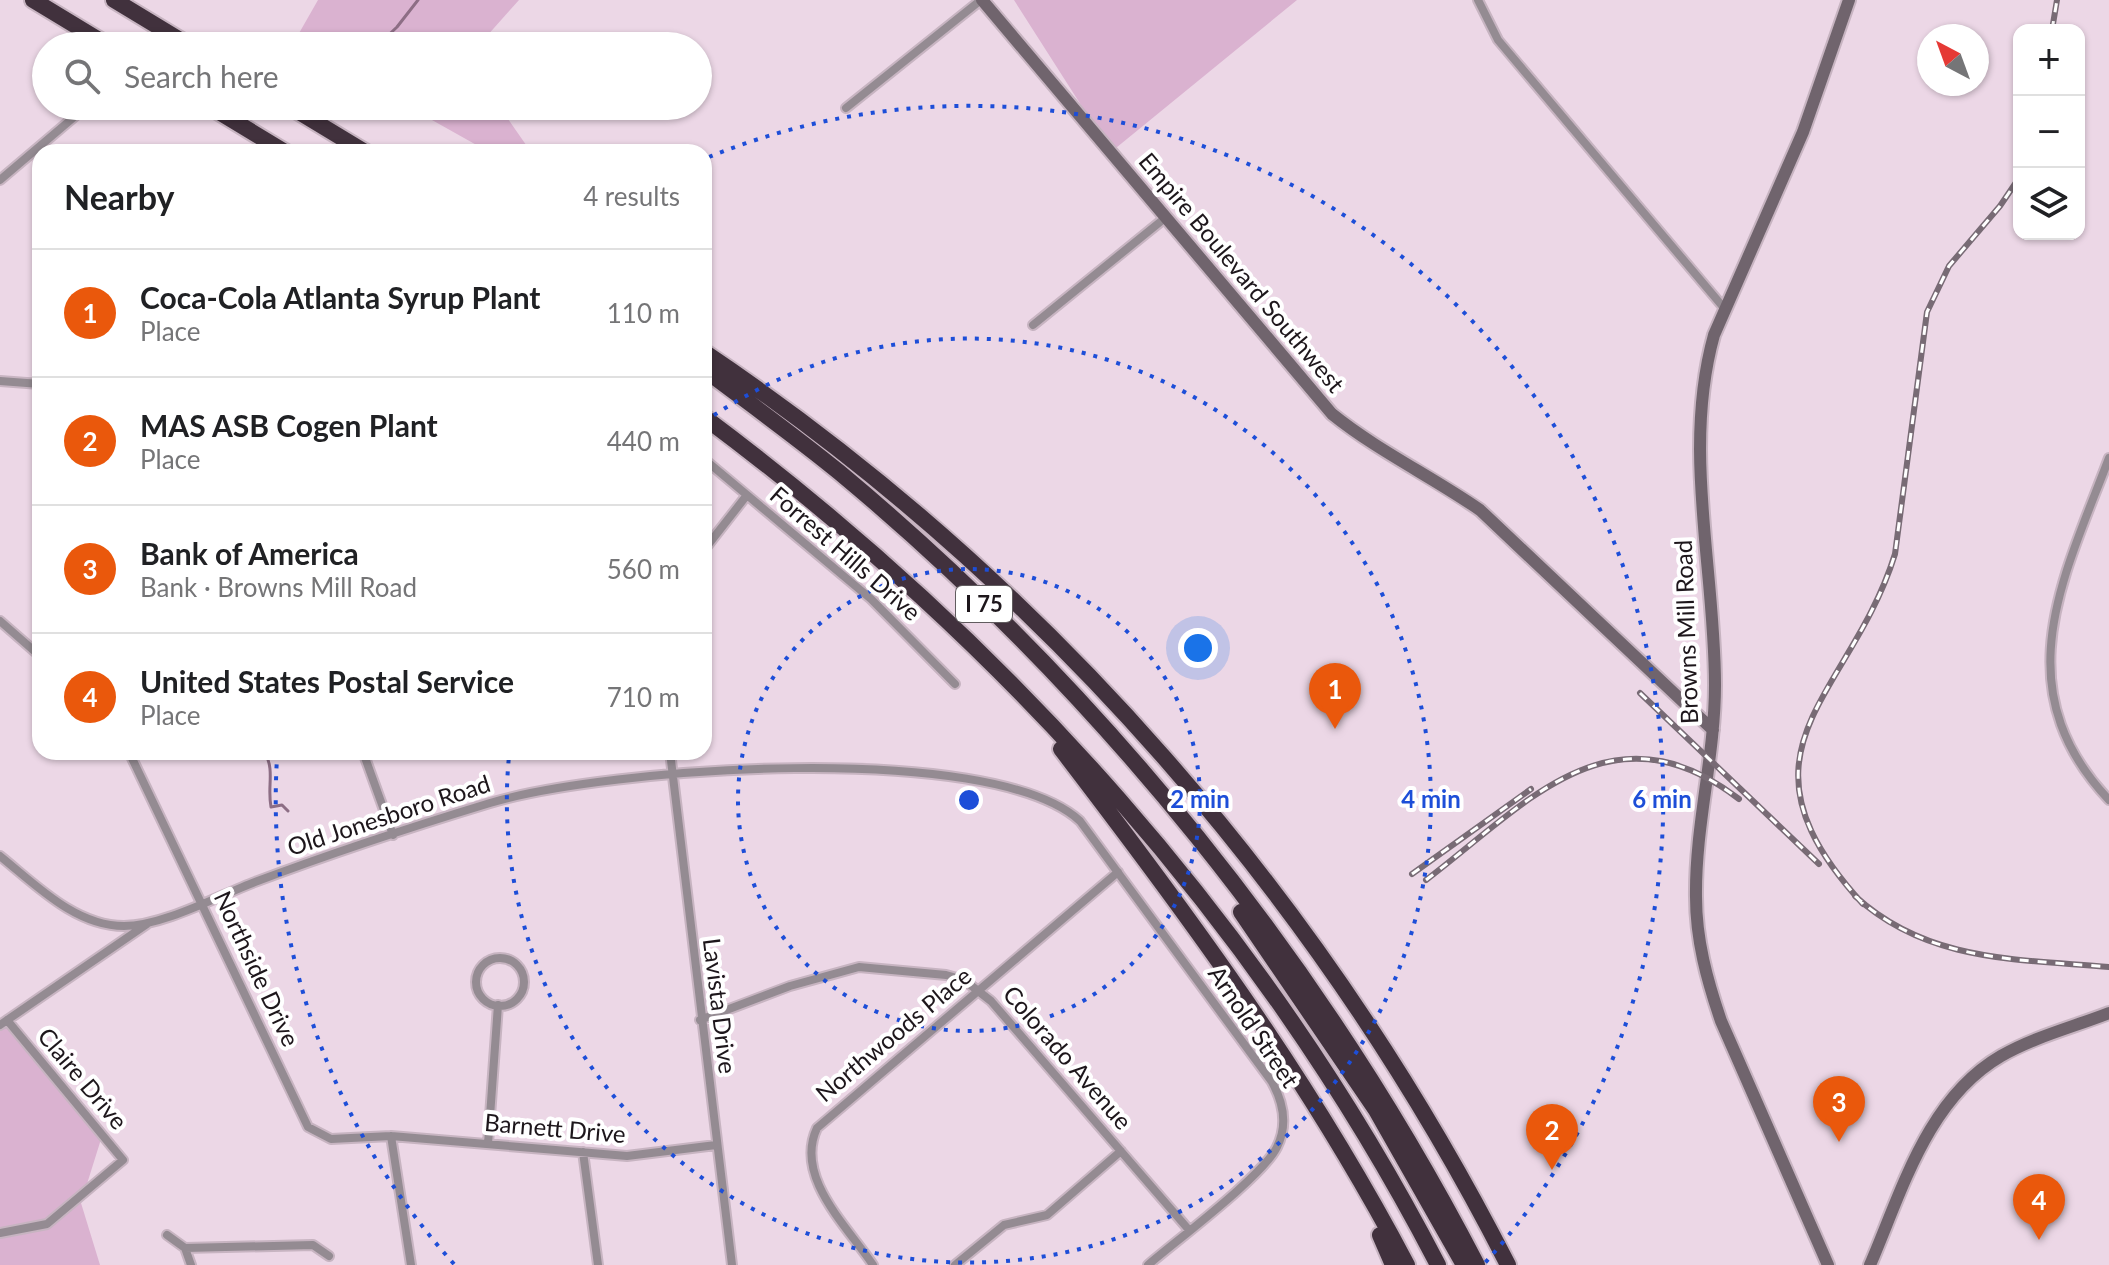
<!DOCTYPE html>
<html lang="en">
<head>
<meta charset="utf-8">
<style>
	:root { --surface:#fff; --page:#f2f2f2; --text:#202124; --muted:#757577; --line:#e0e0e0; --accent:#ea580c }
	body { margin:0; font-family:Lato,sans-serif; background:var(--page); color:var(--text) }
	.controls { position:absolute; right:24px; top:24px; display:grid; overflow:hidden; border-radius:16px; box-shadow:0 2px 6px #0004 }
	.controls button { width:72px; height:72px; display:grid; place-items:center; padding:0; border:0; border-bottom:2px solid var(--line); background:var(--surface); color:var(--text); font:40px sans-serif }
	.compass { position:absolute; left:1917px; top:24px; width:72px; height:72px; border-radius:50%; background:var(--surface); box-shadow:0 2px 6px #0004; rotate:319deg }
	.you { position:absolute; left:1198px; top:648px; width:28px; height:28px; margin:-20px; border:6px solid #fff; border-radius:50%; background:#1a73e8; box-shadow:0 0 0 12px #1a73e833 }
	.badge { display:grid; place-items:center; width:52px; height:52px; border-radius:50%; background:var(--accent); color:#fff; font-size:26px; font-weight:700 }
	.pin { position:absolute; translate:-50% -66px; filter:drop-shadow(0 2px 4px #0008) }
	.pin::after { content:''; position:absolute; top:42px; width:28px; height:24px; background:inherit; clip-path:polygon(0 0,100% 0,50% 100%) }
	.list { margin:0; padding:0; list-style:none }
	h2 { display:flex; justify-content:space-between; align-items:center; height:104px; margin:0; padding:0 32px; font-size:34px }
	h2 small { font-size:26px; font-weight:400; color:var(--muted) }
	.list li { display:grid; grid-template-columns:52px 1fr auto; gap:24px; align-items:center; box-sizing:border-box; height:128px; padding:0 32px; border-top:2px solid var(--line) }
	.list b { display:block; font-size:30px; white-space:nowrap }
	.list p { margin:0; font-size:26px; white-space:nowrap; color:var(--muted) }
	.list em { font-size:26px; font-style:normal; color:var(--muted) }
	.icon { flex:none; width:44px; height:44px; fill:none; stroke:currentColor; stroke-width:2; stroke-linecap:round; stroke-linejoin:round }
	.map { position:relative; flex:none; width:2109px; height:1265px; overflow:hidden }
	.search { position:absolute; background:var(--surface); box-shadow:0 2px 6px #0004; left:32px; top:32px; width:680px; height:88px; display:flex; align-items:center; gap:20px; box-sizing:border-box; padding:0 28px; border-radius:44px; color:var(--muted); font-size:30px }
	.panel { position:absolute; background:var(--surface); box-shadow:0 2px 6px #0004; left:32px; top:144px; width:680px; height:616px; border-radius:24px }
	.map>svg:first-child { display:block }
	.green { fill:#dab2d0 }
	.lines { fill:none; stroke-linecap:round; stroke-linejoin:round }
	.stream { stroke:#8d6e85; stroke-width:3 }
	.street-casing { stroke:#c7b4c1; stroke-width:12 }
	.secondary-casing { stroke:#c7b4c1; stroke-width:16 }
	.highway-casing { stroke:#c7b4c1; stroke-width:20 }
	.street { stroke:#948b92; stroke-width:8 }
	.secondary { stroke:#70646d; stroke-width:12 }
	.highway { stroke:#41313d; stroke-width:16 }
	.rail-casing { stroke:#786b75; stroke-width:6 }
	.rail { stroke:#fff; stroke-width:3; stroke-dasharray:9; stroke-linecap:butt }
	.ring { fill:none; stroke:#1d4ed8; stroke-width:4; stroke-dasharray:4 8 }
	.labels { text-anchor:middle; stroke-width:8; stroke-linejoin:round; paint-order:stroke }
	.shield { fill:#fff; stroke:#615c5f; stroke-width:2 }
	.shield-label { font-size:22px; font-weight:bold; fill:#1d161b }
	.street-label { font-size:24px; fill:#1d161b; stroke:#fff }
	.centre { fill:#1d4ed8; stroke:#fff; stroke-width:4 }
	.ring-label { font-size:24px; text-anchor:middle; font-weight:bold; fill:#1d4ed8; stroke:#fff; stroke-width:8; stroke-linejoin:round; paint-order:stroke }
</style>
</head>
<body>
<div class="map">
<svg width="2109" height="1265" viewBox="0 0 2109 1265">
	<rect width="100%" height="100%" fill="#ecd7e6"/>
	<path class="green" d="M318,0H519L478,46H314L298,35Z
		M1014,0H1297L1111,152Z
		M407,106H499L531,152H489Z
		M5,1025L102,1136L81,1203L100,1265H0V1028Z"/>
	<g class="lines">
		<path class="stream" d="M377,46L397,27L418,0
			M265,752C275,772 267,786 271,807L282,805L288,811"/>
		<defs>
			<path id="street" d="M1478,0L1498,40L1724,308
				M846,108L981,0
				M0,180L87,106
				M1033,325L1165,218
				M0,381L40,384
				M2109,458C2063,579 2004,688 2109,800
				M704,459L871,599L955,684
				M704,550L747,495
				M0,621L40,656
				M129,752L308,1127L331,1139L391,1136L627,1156L716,1145
				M363,752L393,835
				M670,752L732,1265
				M0,856C35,884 75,926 124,926C162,926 218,896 255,882C332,853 411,827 490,803C605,768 991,739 1080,821L1272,1082C1283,1102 1288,1125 1277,1147C1263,1176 1177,1240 1148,1265
				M476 982a24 24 0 1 1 48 0a24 24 0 1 1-48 0Z
				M700,1020L790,986L859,967L946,975L964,980L991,1001L1189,1230
				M0,1025L147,924
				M391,1136L411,1265
				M488,1144L498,1005
				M583,1152L598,1265
				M0,1233L47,1224L123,1160L7,1020
				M167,1235L185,1248
				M185,1248L313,1245L329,1256
				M185,1248L191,1265
				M873,1265C847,1226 794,1177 817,1128L1118,872
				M955,1265L1004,1225L1047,1215L1121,1151"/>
			<path id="secondary" d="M982,0L1332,414C1378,451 1431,476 1480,510L1713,730
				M1828,1265L1721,1021C1707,980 1696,940 1696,897C1695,826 1715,756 1715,685C1715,568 1682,450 1714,335L1803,132L1849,0
				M1870,1265C1902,1191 1927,1099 2001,1056C2034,1037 2073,1027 2109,1013"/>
			<path id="highway" d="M33,0L109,46
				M114,0L190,46
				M209,106L285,152
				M289,106L365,152
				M704,352C1045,581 1322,900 1508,1265
				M704,369C749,403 795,436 839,472C1100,689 1321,964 1477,1265
				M704,417C1007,643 1264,929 1438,1265
				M1061,749C1189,916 1308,1077 1407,1265
				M1241,912L1376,1110L1464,1265
				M1380,1235L1393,1265"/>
		</defs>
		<use href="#street" class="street-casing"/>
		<use href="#secondary" class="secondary-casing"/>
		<use href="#highway" class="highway-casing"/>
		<use href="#street" class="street"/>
		<use href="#secondary" class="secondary"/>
		<use href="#highway" class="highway"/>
		<defs>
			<path id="rail" d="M2052,30L2057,0
				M1640,693L1819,864
				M1412,874L1531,789
				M1426,880C1527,803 1611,701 1739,799
				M1855,896C1927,962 2016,959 2109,967
				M1863,904C1721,749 1850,699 1895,554L1927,312L1949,266L2000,206L2019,178"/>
		</defs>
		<use href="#rail" class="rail-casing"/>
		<use href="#rail" class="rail"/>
	</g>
	<g class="ring">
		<circle cx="969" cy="800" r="231"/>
		<path d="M704 422A462 462 0 1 1 509 756"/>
		<path d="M454 1264A693 693 0 0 1 277 758M709 157A693 693 0 0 1 1484 1264"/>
	</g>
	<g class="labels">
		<rect class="shield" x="956" y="586" width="56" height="36" rx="6"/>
		<g class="shield-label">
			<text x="984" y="612">I 75</text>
		</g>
		<g class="street-label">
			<text transform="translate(1241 273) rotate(50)" y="8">Empire Boulevard Southwest</text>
			<text transform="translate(845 554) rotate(41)" y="8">Forrest Hills Drive</text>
			<text transform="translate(1687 632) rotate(-92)" y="8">Browns Mill Road</text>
			<text transform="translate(389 816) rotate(-18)" y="8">Old Jonesboro Road</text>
			<text transform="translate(256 969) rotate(65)" y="8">Northside Drive</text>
			<text transform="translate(719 1006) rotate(83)" y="8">Lavista Drive</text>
			<text transform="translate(1253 1027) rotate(56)" y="8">Arnold Street</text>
			<text transform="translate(894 1035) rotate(-40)" y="8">Northwoods Place</text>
			<text transform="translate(1067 1058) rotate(49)" y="8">Colorado Avenue</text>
			<text transform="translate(82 1079) rotate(50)" y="8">Claire Drive</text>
			<text transform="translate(555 1129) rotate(5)" y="8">Barnett Drive</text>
		</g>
	</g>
	<circle cx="969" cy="800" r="12" class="centre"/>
	<g class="ring-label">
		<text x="1200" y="808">2 min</text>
		<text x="1431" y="808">4 min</text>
		<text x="1662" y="808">6 min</text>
	</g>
</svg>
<div class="controls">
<button>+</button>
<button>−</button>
<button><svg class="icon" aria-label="layers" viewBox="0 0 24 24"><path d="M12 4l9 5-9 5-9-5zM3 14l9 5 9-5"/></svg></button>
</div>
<svg class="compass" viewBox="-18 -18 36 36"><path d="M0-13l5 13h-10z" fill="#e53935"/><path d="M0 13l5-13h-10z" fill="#757577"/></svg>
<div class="you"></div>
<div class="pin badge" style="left:1335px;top:729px">1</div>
<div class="pin badge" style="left:1552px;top:1170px">2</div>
<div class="pin badge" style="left:1839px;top:1142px">3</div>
<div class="pin badge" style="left:2039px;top:1240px">4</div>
<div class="search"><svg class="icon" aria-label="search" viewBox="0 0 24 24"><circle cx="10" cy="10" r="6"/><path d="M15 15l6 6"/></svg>Search here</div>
<section class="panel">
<h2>Nearby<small>4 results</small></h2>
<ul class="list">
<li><span class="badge">1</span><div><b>Coca-Cola Atlanta Syrup Plant</b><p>Place</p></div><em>110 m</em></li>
<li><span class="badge">2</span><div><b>MAS ASB Cogen Plant</b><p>Place</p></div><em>440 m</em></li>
<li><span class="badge">3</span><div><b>Bank of America</b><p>Bank · Browns Mill Road</p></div><em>560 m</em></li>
<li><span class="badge">4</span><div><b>United States Postal Service</b><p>Place</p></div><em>710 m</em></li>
</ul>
</section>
</div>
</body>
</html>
